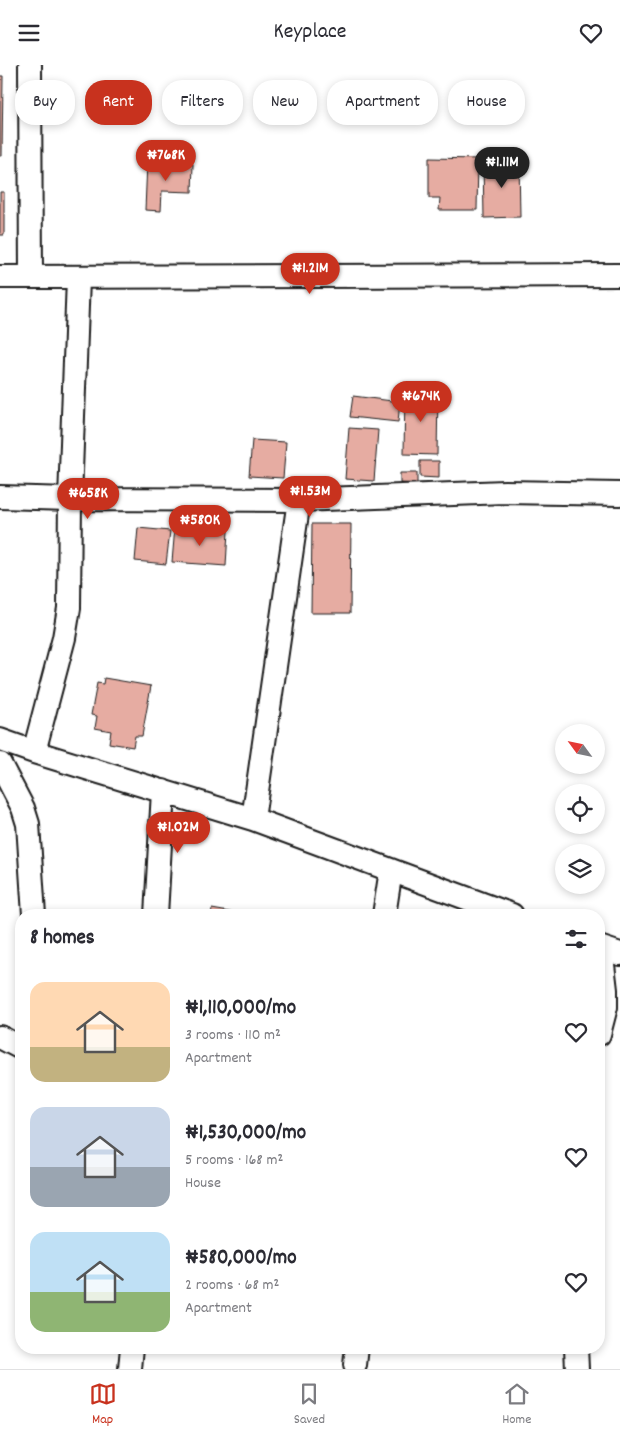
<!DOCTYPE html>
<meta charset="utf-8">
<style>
body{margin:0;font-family:Dekko,sans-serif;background:#f2f2f3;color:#2b2b33;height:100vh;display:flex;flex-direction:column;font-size:19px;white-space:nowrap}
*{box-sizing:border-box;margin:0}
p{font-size:16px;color:#7c7c81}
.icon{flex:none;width:28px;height:28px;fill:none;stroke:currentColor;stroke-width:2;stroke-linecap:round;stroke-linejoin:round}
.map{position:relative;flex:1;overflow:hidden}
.side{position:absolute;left:15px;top:844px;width:590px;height:445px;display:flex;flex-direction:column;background:#fff;border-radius:20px;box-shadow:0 2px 8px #0003}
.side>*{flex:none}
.guide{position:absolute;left:15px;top:15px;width:590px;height:45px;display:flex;gap:10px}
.needle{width:32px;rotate:303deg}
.fabs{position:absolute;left:555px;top:659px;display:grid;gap:10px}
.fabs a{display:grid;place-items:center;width:50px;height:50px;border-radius:50%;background:#fff;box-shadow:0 2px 8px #0003;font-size:25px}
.price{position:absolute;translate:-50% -42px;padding:0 11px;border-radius:18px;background:#c8321e;color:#fff;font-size:16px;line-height:32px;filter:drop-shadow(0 1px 2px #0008)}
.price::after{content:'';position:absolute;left:50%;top:30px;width:15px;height:11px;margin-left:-8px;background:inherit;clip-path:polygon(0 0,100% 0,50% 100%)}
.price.selected{background:#222;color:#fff}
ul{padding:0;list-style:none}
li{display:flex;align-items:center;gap:15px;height:125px;padding:0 15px}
li span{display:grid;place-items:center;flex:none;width:140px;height:100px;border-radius:15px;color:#555}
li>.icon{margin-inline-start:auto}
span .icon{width:60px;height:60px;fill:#fffc;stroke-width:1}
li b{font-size:21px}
h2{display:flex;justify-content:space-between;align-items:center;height:60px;padding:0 15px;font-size:21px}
.tag{padding:0 18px;border-radius:20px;background:#fff;box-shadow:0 2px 8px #0003;font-size:18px;line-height:45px}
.tag.selected{background:#c8321e;color:#fff}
header{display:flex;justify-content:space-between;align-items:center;height:65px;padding:0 15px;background:#fff;font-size:22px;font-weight:600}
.tab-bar{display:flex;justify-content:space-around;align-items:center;height:70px;border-top:1px solid #e1e1e2;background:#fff;font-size:14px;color:#7c7c81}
.tab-bar a{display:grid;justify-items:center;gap:2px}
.tab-bar .selected{color:#c8321e}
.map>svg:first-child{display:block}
.building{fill:#e6aca2;stroke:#1c1c1c}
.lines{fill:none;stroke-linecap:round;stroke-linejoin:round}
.minor-casing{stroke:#1c1c1c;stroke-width:26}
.minor{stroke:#fff;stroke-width:22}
</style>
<header><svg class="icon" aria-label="menu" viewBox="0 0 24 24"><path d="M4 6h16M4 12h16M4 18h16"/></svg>Keyplace<svg class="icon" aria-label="heart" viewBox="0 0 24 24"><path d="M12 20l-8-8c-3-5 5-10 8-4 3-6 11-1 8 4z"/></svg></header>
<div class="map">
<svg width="620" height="1304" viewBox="0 0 620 1304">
<rect width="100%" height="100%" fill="#fff"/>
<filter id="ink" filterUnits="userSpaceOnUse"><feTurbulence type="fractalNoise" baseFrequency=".02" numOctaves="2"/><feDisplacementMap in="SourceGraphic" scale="10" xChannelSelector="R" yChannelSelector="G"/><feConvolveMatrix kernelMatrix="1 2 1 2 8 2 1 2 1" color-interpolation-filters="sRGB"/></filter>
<g filter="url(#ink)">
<path class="building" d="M0 11H3L2 91H0Z
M429 93 478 94 477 145H439L440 133H429Z
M519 94 520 152 484 153 483 95Z
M147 97 193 99 192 127 162 126 161 146 145 145Z
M0 127H4V170H0Z
M405 326H438L437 390 404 389Z
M353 331 400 337 398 357 350 352Z
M349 363 378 365 374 416 345 414Z
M252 375 286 377 283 413 249 411Z
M420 396H439V413L420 412Z
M400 408H417V419L400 418Z
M312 459H351L350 548H311Z
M175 462 228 466 226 501 172 497Z
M138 463 170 466 166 499 135 496Z
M104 613 151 621 142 671H135L133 682 109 678 111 666 95 663 97 651 91 650 97 618 103 619Z
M212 844 246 850H211Z"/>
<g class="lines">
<g class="minor-casing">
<path id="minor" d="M30 0 31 212
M0 212 620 210
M0 432 70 434 299 435 505 427 620 429
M0 675 34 687 253 754 512 850
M34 687 64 573 69 543 70 434 78 213
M0 699 23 743 28 759 34 850
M253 754 299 435
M156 850 163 726
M384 850 391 805
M599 882 620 889
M599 969 606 942V925L601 883
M0 972 21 983
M576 1282 577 1304
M355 1300 357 1282
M130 1304 132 1282"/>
</g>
<use href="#minor" class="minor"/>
</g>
</g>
</svg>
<div class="fabs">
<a><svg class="needle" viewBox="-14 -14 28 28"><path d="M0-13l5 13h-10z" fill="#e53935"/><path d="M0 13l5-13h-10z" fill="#7c7c81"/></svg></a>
<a><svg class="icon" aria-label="locate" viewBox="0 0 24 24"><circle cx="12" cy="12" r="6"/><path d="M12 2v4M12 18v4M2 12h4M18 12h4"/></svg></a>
<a><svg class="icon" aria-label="layers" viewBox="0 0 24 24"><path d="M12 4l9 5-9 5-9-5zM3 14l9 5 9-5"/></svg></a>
</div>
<b class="price" style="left:166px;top:117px">₦768K</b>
<b class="price selected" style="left:502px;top:124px">₦1.11M</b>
<b class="price" style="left:310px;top:230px">₦1.21M</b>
<b class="price" style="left:421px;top:358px">₦674K</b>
<b class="price" style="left:310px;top:453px">₦1.53M</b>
<b class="price" style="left:88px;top:455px">₦658K</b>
<b class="price" style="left:200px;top:482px">₦580K</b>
<b class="price" style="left:178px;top:789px">₦1.02M</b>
<div class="guide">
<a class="tag">Buy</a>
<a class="tag selected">Rent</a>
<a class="tag">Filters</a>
<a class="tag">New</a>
<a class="tag">Apartment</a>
<a class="tag">House</a>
</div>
<section class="side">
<h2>8 homes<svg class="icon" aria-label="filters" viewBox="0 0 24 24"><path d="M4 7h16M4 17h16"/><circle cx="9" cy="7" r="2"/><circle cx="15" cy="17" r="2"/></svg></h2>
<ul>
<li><span style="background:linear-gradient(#ffd9b3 65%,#c2b280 0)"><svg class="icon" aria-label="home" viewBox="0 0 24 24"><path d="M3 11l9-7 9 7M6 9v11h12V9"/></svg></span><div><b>₦1,110,000/mo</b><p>3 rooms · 110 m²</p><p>Apartment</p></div><svg class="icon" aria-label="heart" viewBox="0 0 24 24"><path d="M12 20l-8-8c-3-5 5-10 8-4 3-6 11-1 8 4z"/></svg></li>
<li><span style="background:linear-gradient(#c9d6e8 60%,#9aa5b1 0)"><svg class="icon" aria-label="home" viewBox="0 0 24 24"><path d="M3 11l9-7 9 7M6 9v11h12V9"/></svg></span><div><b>₦1,530,000/mo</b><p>5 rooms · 168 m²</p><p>House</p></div><svg class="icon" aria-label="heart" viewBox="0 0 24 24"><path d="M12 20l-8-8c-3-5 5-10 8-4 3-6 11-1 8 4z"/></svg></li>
<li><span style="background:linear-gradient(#bfe0f5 60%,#8fb573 0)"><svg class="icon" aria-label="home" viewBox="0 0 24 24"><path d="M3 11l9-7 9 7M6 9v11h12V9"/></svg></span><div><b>₦580,000/mo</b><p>2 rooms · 68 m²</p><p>Apartment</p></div><svg class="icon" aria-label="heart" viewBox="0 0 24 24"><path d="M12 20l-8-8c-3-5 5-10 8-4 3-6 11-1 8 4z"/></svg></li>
</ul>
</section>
</div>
<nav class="tab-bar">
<a class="selected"><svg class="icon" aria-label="map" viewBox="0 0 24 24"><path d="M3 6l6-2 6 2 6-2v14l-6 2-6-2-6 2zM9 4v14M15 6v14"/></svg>Map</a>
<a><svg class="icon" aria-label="saved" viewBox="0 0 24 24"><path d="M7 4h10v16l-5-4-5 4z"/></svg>Saved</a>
<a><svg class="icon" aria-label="home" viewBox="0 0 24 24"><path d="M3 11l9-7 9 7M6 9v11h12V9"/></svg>Home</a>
</nav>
